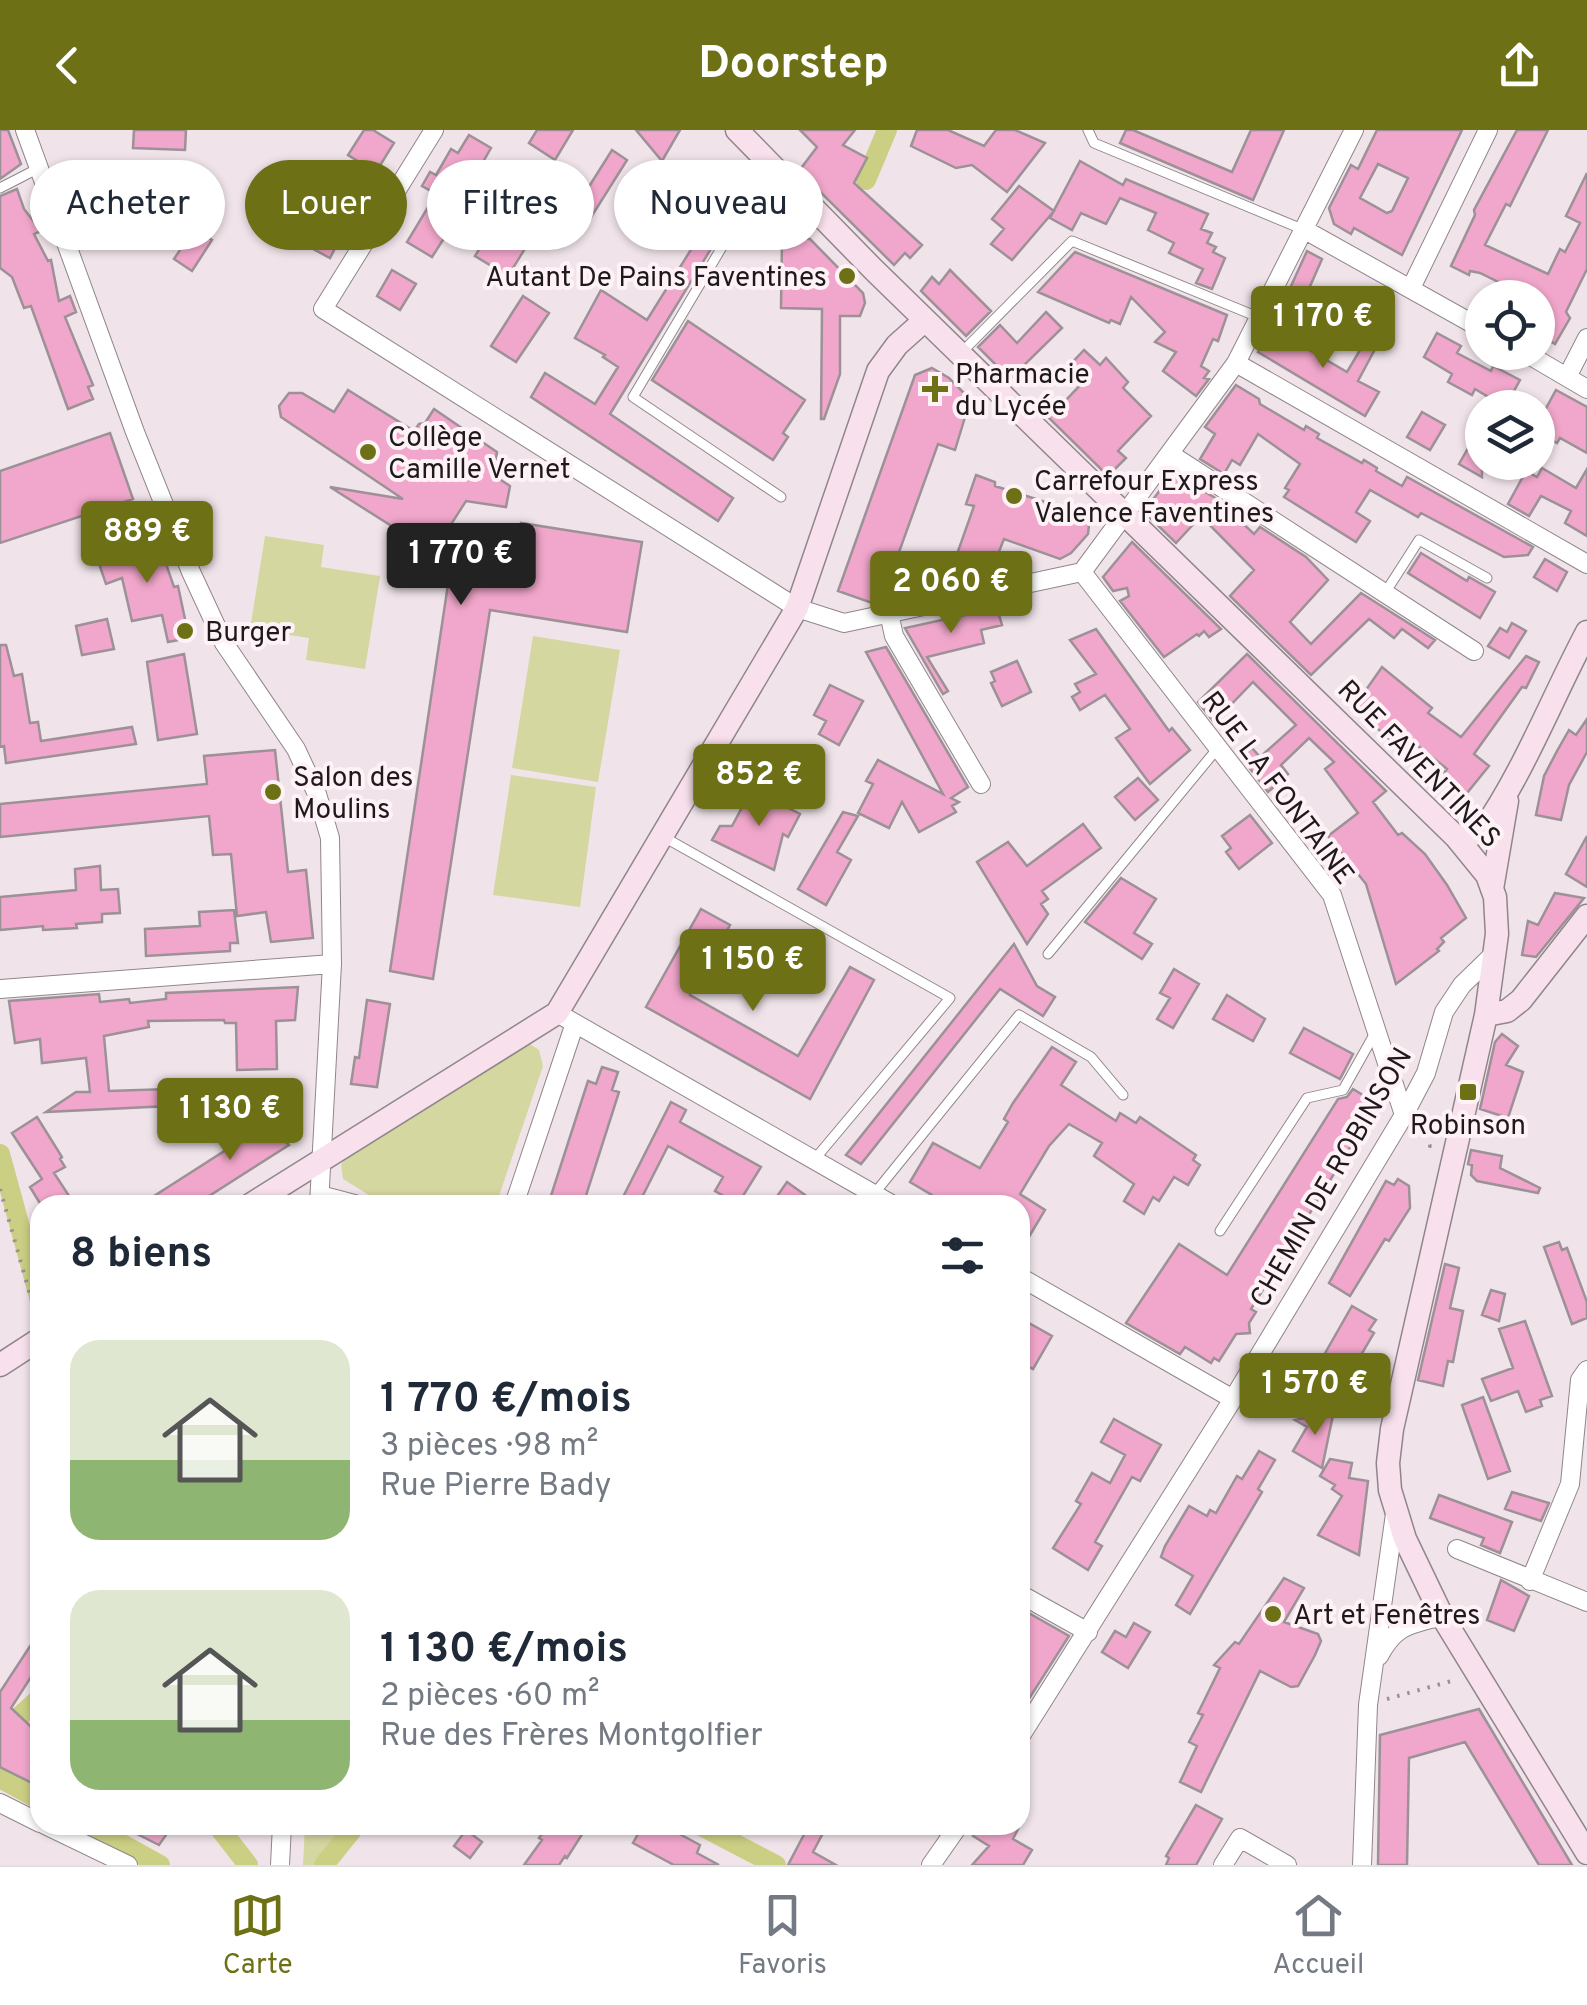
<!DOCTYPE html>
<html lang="fr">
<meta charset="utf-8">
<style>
body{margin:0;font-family:Overpass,sans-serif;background:#f6f6f7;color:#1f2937;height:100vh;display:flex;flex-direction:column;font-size:38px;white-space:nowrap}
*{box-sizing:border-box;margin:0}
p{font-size:32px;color:#747a83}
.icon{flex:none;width:55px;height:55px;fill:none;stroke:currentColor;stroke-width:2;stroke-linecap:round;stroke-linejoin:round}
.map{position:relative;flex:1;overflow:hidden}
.details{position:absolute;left:30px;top:1065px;width:1000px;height:640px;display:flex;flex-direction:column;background:#fff;border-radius:30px;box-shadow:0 2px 8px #0004}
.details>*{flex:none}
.banner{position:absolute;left:30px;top:30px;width:1000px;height:90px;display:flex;gap:20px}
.fabs{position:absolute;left:1465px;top:150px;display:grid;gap:20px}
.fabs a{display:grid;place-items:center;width:90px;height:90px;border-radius:50%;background:#fff;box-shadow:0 2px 8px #0004;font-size:50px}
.price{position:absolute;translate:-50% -85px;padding:0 22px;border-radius:10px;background:#6e7015;color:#fff;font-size:32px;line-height:65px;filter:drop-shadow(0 2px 5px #0008)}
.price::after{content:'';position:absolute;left:50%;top:60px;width:30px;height:22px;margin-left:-15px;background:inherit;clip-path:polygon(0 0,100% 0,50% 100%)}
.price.current{background:#222;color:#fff}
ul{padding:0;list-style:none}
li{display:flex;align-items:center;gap:30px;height:250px;padding:0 40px}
li span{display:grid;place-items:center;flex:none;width:280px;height:200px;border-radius:30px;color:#555}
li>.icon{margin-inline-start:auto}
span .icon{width:120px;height:120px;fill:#fffc;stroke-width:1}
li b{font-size:42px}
h2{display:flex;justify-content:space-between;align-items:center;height:120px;padding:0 40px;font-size:42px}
.chip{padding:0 35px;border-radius:45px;background:#fff;box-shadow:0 2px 8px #0004;font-size:35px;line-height:90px}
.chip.current{background:#6e7015;color:#fff}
header{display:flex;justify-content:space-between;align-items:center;height:130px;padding:0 40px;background:#6e7015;color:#fff;font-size:45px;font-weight:700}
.menu{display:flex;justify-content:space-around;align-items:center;height:140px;border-top:2px solid #e0e1e3;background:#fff;font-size:28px;color:#747a83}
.menu a{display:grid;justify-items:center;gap:5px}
.menu .current{color:#6e7015}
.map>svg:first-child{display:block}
.green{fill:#d4d7a0}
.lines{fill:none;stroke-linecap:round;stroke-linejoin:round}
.canal{stroke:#cbcf83;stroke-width:20}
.building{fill:#f1a7cb;stroke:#9c9196;stroke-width:2.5;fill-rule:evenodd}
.lane-casing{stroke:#90868a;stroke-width:11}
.street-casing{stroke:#90868a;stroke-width:20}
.secondary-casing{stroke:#90868a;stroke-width:25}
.path{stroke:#9a9195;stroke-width:4;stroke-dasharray:2.5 8;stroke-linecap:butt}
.lane{stroke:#fff;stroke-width:9}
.street{stroke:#fff;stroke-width:18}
.secondary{stroke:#f8e1ec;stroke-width:22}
.poi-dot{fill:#6e7015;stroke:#fef2f7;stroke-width:4}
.labels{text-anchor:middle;stroke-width:8;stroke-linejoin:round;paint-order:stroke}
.poi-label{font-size:28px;fill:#1e1a1c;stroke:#fef2f7;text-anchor:start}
.street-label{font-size:28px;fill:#1e1a1c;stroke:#fef2f7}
</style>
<header><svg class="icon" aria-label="back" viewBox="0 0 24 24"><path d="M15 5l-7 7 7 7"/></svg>Doorstep<svg class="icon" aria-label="share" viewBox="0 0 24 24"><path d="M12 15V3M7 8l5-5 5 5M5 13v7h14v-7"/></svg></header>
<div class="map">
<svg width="1587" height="1735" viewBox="0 0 1587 1735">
<rect width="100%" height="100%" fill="#f0e4ea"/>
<path class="green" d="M265 406 324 415 321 437 380 446 365 539 306 530 309 508 250 499Z
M533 506 620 520 598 652 512 638Z
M511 645 596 657 580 777 493 765Z
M530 914 539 920 543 936 496 1075H385L343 1049 341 1035 347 1026 522 915Z
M305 1695H351L319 1735H303Z"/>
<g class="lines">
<path class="canal" d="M866 50 887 0
M0 1024 40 1170
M0 1604 40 1568
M0 1648 40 1670
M88 1695 160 1735
M217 1695 248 1735
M699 1695 776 1735
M324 1735 356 1695"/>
</g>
<path class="building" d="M0 0H8L21 34 0 49Z
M134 0H186L185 20 133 18Z
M364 0H373L394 13 376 42 348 25Z
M537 0H573L555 30 529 13Z
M636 0H680L662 31Z
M800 0H855L843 15 867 28 854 53 922 115 910 128 905 123 894 135 799 41 817 17Z
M917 0H948L984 16 996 0H1015L1045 13 1007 62 972 35 956 38 911 16Z
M1126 0H1133L1232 42 1251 0H1284L1253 70 1120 13Z
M1377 0H1462L1402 125 1354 98 1351 104 1334 94 1329 78 1351 35 1358 39ZM1378 34 1408 48 1392 81 1387 83 1360 68Z
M1517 0H1548L1510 76 1506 74 1485 115 1548 144 1560 119 1565 122 1580 93 1566 86 1587 43V139L1566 182 1570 188 1555 214 1538 204 1549 176 1538 171V168H1531L1480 143 1470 141 1469 145 1451 136 1475 85 1474 80Z
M469 5 491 18 475 46 510 69 513 63 528 72 522 80 536 89 520 114 526 117 508 146 475 126 498 89 458 65 439 96 448 102 432 127 407 112 436 64 422 56 430 42 436 45 451 19 458 23Z
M612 20 627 30 588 92 573 82Z
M1080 31 1123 55 1126 49 1208 84 1201 99 1212 103 1207 113 1216 117 1213 122 1225 128 1212 159 1196 153 1203 139 1169 123 1174 113 1148 100 1156 83 1120 68 1106 94 1081 83 1072 100 1050 88Z
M328 51 360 70 330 128 285 104 302 74 311 79Z
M1019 56 1054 81 1012 130 991 114 1004 99 992 89Z
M17 59 24 79 41 101 34 104 48 131 51 130 59 171 70 166 76 182 65 187 93 255 88 257 93 269 68 279 31 176 24 178 12 147 0 138V66Z
M717 78 731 86 610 284 733 368 718 391 531 267 545 243 595 274 618 237 603 227 605 225 575 208 601 160 647 190Z
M187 94 212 110 192 141 174 129 184 114 178 110Z
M782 108 810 109 863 163 865 173 860 186H840V244L824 289H821L822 179 781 178Z
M1307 121 1322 129 1307 163 1291 156Z
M1075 122 1227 185 1218 211 1213 209 1201 236 1209 241 1204 248 1209 249 1196 266 1163 241 1176 222 1155 212 1165 202 1131 167 1120 194 1111 190 1109 193 1038 162Z
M392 140 416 154 400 180 377 166Z
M950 140 991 181 966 206 921 161 932 147 939 154Z
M523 166 549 183 516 232 491 216Z
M1046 182 1062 198 1010 249 978 217 1000 195 1017 213Z
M688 191 805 270 783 303 788 307 773 330 652 250Z
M1272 198 1347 242 1363 215 1374 221 1358 251 1379 262 1365 286 1258 222Z
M1437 203 1461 216 1457 223 1491 241 1493 236 1520 250 1505 277 1475 259 1472 265 1448 252 1452 244 1424 227Z
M1084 220 1100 235 1106 228 1128 252 1123 258 1151 286 1118 321 1126 328 1108 346 1049 288 1083 252 1067 238Z
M932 238 949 248 966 265 969 274 955 320 938 314 881 472 875 474 838 461 915 245Z
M1236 255 1259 269 1260 274 1304 300 1306 296 1319 304 1317 308 1362 333 1364 330 1377 338 1376 341 1402 356 1407 347 1533 417 1528 425 1504 427 1421 383 1418 387 1370 360 1356 382 1370 391 1356 412 1284 367 1289 360 1285 358 1300 334 1258 304 1240 335 1232 330 1224 344 1200 329 1215 304 1205 297Z
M348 260 414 301 419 294 425 293 434 279 497 322 493 345 510 356 506 377 466 371 448 399 518 410 521 393 642 412 627 502 490 480 433 849 390 841 450 441 401 402 330 357 403 369 281 287 279 276 289 263H302L334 282Z
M1556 260 1587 277V323L1560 308 1557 313 1544 306 1548 296 1539 291Z
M1422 282 1445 295 1430 320 1407 307Z
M1482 294V347L1459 334Z
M110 303 133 369 0 413V341Z
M1542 338 1576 358 1587 339V406L1565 393 1571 381 1541 366 1529 386 1508 374 1526 341 1537 347Z
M1173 343 1217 369 1254 404 1260 397 1306 427 1328 450 1290 492 1311 514 1361 463 1435 510 1428 518 1402 499 1394 508 1369 489 1311 545 1230 466 1254 440 1201 386 1176 413 1149 387 1148 376Z
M976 345 995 352V356L1083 384 1089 395 1088 404 1071 423 1060 429 1004 409 998 424 992 422 982 451 974 452 950 444 974 376 966 374Z
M157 408 174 457 178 456 189 508 168 512 162 485 132 491 122 448 106 454 97 428Z
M1132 412 1221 499 1209 507 1204 501 1199 506 1197 504 1164 527 1120 471 1129 466 1127 458 1113 461 1103 447Z
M1421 423 1467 451 1469 447 1495 462 1480 488 1408 443Z
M1545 429 1567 442 1557 461 1534 447Z
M997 478 1002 495 981 500 984 513 927 527 948 561 943 564 905 498Z
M107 489 114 519 82 525 76 496Z
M1512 493 1526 501 1509 528 1488 516 1500 498 1507 502Z
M1096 499 1169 601 1172 598 1190 620 1150 654 1116 608 1130 599 1105 565 1080 580 1072 567 1080 562 1075 554 1096 544 1070 510Z
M0 515H6L14 546 22 544 30 593 38 592 41 611 132 597 136 614 6 633 4 616 0 617Z
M886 517 968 657 951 668 959 672 952 676 956 682 919 702 902 672 889 698 858 683 873 654 866 651 878 630 943 664 866 522Z
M184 524 197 604 158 610 147 532Z
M1247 524 1386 661 1373 672 1398 705 1402 703 1425 724 1447 755 1466 788 1441 808 1444 812 1437 819 1439 821 1396 854 1366 754 1328 706 1358 683 1325 639 1334 632 1309 608 1281 635 1288 644 1268 662 1241 627 1252 618 1260 627 1296 595 1253 552 1214 592 1198 572Z
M1526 526 1539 532 1526 558 1522 557 1474 624 1489 636 1467 663 1443 644 1447 639 1399 601 1391 611 1354 577 1382 537 1432 578 1428 583 1461 607Z
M1017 531 1031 562 1002 576 991 553 995 551 991 542Z
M830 555 863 571 839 615 819 604 826 591 814 585Z
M1587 589V622L1569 655 1561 690 1536 685 1544 646 1557 621 1569 600 1576 605Z
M275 620 288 742 306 740 313 808 271 812 266 782 237 786 231 724 213 725 209 686 0 707V674L207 654 204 626Z
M1138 648 1158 670 1135 690 1115 667Z
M752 659 800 684 788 707 783 704 774 740 712 710 720 696H732Z
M843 682 858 686 837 722 851 730 826 775 798 759Z
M1250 685 1272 713 1239 739 1226 722 1231 718 1222 706Z
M1083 694 1101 718 1042 761 1048 769 1041 774 1048 784 1027 814 977 732 1008 712 1027 736Z
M1587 706V757L1566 744Z
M100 736 101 760 118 759 120 783 102 784V792L76 794 77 798 43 800V796L0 800V767L76 760 75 739Z
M1121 748 1156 769 1134 803 1152 814 1142 829 1085 792Z
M1555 763 1584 768 1536 827 1522 825 1528 791 1538 795Z
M701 779 730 795 690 865 798 926 850 837 874 850 810 969 646 877Z
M234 780 238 813H230V821L146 826 145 799 200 796 199 782Z
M1014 814 1037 856 1055 867 1043 886 1000 859 861 1034 846 1025Z
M1174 839 1199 854 1173 898 1157 889 1170 868 1160 863Z
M298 857 295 890 276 891 277 939 237 940 236 893H225L224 890 148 891 149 897 104 906 109 961 168 959 169 976 46 982 76 962H90L86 928 42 933 40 909 15 913 9 871 99 864 100 872 129 869 130 873 166 869V863Z
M1227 865 1265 889 1253 911 1213 889Z
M367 870 390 874 377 957 351 954 355 927 359 928Z
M1304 898 1353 924 1340 949 1290 923Z
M1502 904 1518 916 1506 935 1523 942 1508 988 1480 979 1495 912Z
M1052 917 1076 932 1061 955 1116 991 1120 983 1136 993 1140 987 1196 1025 1193 1030 1200 1035 1188 1055 1174 1047 1159 1071 1153 1067 1144 1084 1124 1071 1134 1054 1094 1026 1102 1013 1069 994 1049 1016 1020 1064 1045 1080 1020 1122V1075H949L910 1052 933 1013 980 1038 1008 992 1004 989 1013 973Z
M602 937 618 942 612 960 619 962 583 1075H548L588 951 596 954Z
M1353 959 1374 972 1364 988 1367 990 1251 1179 1256 1182 1249 1193 1250 1203 1236 1204 1219 1231 1214 1228 1211 1233 1185 1217 1180 1224 1126 1193 1179 1114 1227 1145 1338 969 1347 967Z
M671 972 686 980 680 992 761 1037 738 1074 715 1061 723 1047 668 1016 638 1075H619Z
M283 974 297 998 289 1003 292 1008 286 1012 289 1015 195 1075H140L268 993 264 986Z
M37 987 62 1027 60 1029 65 1037 54 1043 75 1075H41L30 1057 42 1049 12 1003Z
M1471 1020 1502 1026 1500 1038 1540 1058 1538 1063 1477 1051 1471 1045 1472 1035 1468 1034Z
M1398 1049 1409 1056 1410 1078 1389 1111 1385 1109 1350 1166 1329 1153 1386 1051 1394 1055Z
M787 1052 819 1075H771Z
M1559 1112 1562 1120 1567 1118 1587 1172V1188L1572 1194 1544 1117Z
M1445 1134 1459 1138 1450 1178 1463 1181 1453 1232 1448 1231 1443 1256 1418 1250Z
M1491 1160 1505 1164 1499 1191 1482 1185Z
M1352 1176 1376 1190 1369 1200 1374 1203 1351 1242 1324 1225Z
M1020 1188 1052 1206 1033 1239 1020 1232Z
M1525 1191 1552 1266 1540 1270 1542 1276 1526 1282 1518 1261 1491 1271 1482 1249 1513 1238 1499 1199Z
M1483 1267 1510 1341 1488 1349 1462 1275Z
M1318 1285H1333L1322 1338 1293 1321 1307 1297 1295 1290Z
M1114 1289 1161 1315 1140 1351 1132 1347 1095 1412 1102 1416 1088 1440 1053 1418 1081 1374 1076 1371 1092 1343 1110 1353 1125 1325 1101 1312Z
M1259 1321 1275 1330 1258 1359 1262 1362 1190 1484 1176 1475 1193 1446 1161 1427 1165 1416 1189 1376 1207 1386 1210 1380 1216 1383 1237 1346 1242 1349Z
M1330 1329 1352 1333 1349 1348 1368 1351 1359 1425 1318 1405 1342 1366 1332 1359 1335 1355 1320 1346Z
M1512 1362 1549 1373 1541 1391 1505 1379Z
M1439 1365 1512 1392 1500 1423 1481 1415 1484 1408 1430 1388Z
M1284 1448 1304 1458 1284 1492 1318 1504 1321 1511 1315 1525 1298 1556 1291 1557 1260 1541 1201 1662 1180 1652 1197 1616 1189 1612 1203 1585 1198 1583 1220 1538 1214 1535 1235 1512 1239 1514Z
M1501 1450 1529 1466 1514 1501 1487 1490Z
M1020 1478 1069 1506 1025 1575 1020 1572Z
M1134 1493 1150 1502 1128 1538 1102 1522 1115 1501 1126 1507Z
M40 1501V1533L11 1578 40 1605V1657L0 1637V1562Z
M1479 1579 1572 1735H1539L1465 1612 1409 1628 1407 1735H1378L1380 1605Z
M1196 1675 1222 1689 1196 1735H1166L1169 1728 1166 1726Z
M119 1695H173L159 1715Z
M549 1695H588L567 1728 565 1726 559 1735H524L542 1710 539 1708Z
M643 1695H677L674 1701 700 1715 697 1723 719 1735H674L633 1713Z
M981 1695H1020L1013 1709 1032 1720 1023 1735H972L989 1716 973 1706Z
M808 1697 822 1705 813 1722 836 1735H788Z
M466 1700 482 1712 470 1728 454 1716Z"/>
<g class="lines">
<g class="lane-casing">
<path id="lane" d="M1088 0 1094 13 1302 99
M770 36 633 267 781 367
M0 58 39 38
M960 224 1072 111 1258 187
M1385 463 1419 410 1487 448
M662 706 950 868 814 1030
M1048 824 1217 619
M874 1064 1019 885 1091 927 1123 965
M1220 1101 1307 968 1343 960 1375 903
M932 1695 951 1706"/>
</g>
<g class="street-casing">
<path id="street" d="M25 0 135 302 191 442 224 513 296 619 317 664 330 708 332 834 319 1075
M434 0 323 179 797 478 844 493 1082 442 1236 233 1354 0
M1305 100 1482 199
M1411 158 1488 0
M1524 222 1587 259
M1236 233 1587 434
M1567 247 1587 208
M1170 324 1474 521
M1082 442 1332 765 1404 985
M889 483 894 506 981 654
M0 859 332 834
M557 883 893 1075
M320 1065 358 1075
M514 1075 575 893
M1020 1147 1233 1269
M1457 1419 1587 1472
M1530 1451 1570 1354 1580 1250 1587 1240
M1020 1464 1088 1502
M1379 1526C1396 1494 1410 1495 1442 1486
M1020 1607 1233 1269 1404 985 1426 943 1444 882 1462 855 1495 823
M0 1673 40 1693
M45 1695 128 1735
M280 1735 282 1695
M931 1735 959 1695
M1223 1735 1240 1708 1287 1735
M1362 1735 1368 1575 1395 1384"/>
</g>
<g class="secondary-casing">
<path id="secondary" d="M737 0 874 140 1456 707 1487 745 1495 767 1497 804 1486 885 1392 1299 1388 1333 1390 1360 1405 1409 1442 1486 1587 1723
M1456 707 1481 703C1524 642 1552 568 1587 502
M1492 759 1507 671
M1486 885 1507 881 1521 870 1587 786
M250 1075 557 883 797 478 878 241 897 215 925 190
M0 1235 40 1209"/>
</g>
<path class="path" d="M1423 992 1435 997 1430 1016H1433
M0 1059 37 1189
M1387 1569 1455 1550"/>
<use href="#lane" class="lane"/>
<use href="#street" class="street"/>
<use href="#secondary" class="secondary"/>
</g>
<g class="poi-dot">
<circle cx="847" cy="146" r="10"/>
<path d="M930 244h10v10h10v10h-10v10h-10v-10h-10v-10h10z"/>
<circle cx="368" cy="322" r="10"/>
<circle cx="1014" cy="366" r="10"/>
<circle cx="185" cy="501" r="10"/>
<circle cx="273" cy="662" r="10"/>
<rect x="1458" y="952" width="20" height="20" rx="5"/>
<circle cx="1273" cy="1484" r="10"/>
</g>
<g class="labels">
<g class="poi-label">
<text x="827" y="156" text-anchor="end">Autant De Pains Faventines</text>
<text x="955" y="253">Pharmacie<tspan x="955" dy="32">du Lycée</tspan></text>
<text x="388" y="316">Collège<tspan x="388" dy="32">Camille Vernet</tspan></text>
<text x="1034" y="360">Carrefour Express<tspan x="1034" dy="32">Valence Faventines</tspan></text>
<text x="205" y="511">Burger</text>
<text x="293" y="656">Salon des<tspan x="293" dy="32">Moulins</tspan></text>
<text x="1468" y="1004" text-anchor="middle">Robinson</text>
<text x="1293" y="1494">Art et Fenêtres</text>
</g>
<g class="street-label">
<text transform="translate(1420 633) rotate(46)" y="10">RUE FAVENTINES</text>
<text transform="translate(1279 657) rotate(53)" y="10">RUE LA FONTAINE</text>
<text transform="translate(1330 1047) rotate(-60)" y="10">CHEMIN DE ROBINSON</text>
</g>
</g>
</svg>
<div class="fabs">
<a><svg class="icon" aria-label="locate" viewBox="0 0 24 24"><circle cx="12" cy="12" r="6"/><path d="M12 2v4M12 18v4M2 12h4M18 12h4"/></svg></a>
<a><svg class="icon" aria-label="layers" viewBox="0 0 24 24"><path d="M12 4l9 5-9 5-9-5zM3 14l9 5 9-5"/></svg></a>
</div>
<b class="price" style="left:1323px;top:241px">1 170 €</b>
<b class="price" style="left:147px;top:456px">889 €</b>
<b class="price current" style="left:461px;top:478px">1 770 €</b>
<b class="price" style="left:951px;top:506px">2 060 €</b>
<b class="price" style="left:759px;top:699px">852 €</b>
<b class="price" style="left:753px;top:884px">1 150 €</b>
<b class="price" style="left:230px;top:1033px">1 130 €</b>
<b class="price" style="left:1315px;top:1308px">1 570 €</b>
<div class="banner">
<a class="chip">Acheter</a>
<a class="chip current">Louer</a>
<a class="chip">Filtres</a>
<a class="chip">Nouveau</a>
</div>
<section class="details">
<h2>8 biens<svg class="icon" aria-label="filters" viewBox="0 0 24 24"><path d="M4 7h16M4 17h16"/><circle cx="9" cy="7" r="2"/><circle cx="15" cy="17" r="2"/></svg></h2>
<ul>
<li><span style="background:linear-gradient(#dfe7d0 60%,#8fb573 0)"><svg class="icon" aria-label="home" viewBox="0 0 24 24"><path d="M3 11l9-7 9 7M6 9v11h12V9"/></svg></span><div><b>1 770 €/mois</b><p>3 pièces · 98 m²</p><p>Rue Pierre Bady</p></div></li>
<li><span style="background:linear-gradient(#dfe7d0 65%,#8fb573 0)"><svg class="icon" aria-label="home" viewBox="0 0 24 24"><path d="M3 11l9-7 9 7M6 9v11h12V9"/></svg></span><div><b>1 130 €/mois</b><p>2 pièces · 60 m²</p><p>Rue des Frères Montgolfier</p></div></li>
</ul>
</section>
</div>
<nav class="menu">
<a class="current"><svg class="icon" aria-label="map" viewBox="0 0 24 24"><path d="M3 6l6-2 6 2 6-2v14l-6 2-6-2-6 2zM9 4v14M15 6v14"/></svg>Carte</a>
<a><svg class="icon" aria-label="saved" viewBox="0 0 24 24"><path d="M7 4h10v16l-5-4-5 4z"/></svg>Favoris</a>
<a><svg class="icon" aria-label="home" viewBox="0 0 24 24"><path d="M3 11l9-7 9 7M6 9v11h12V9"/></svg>Accueil</a>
</nav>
